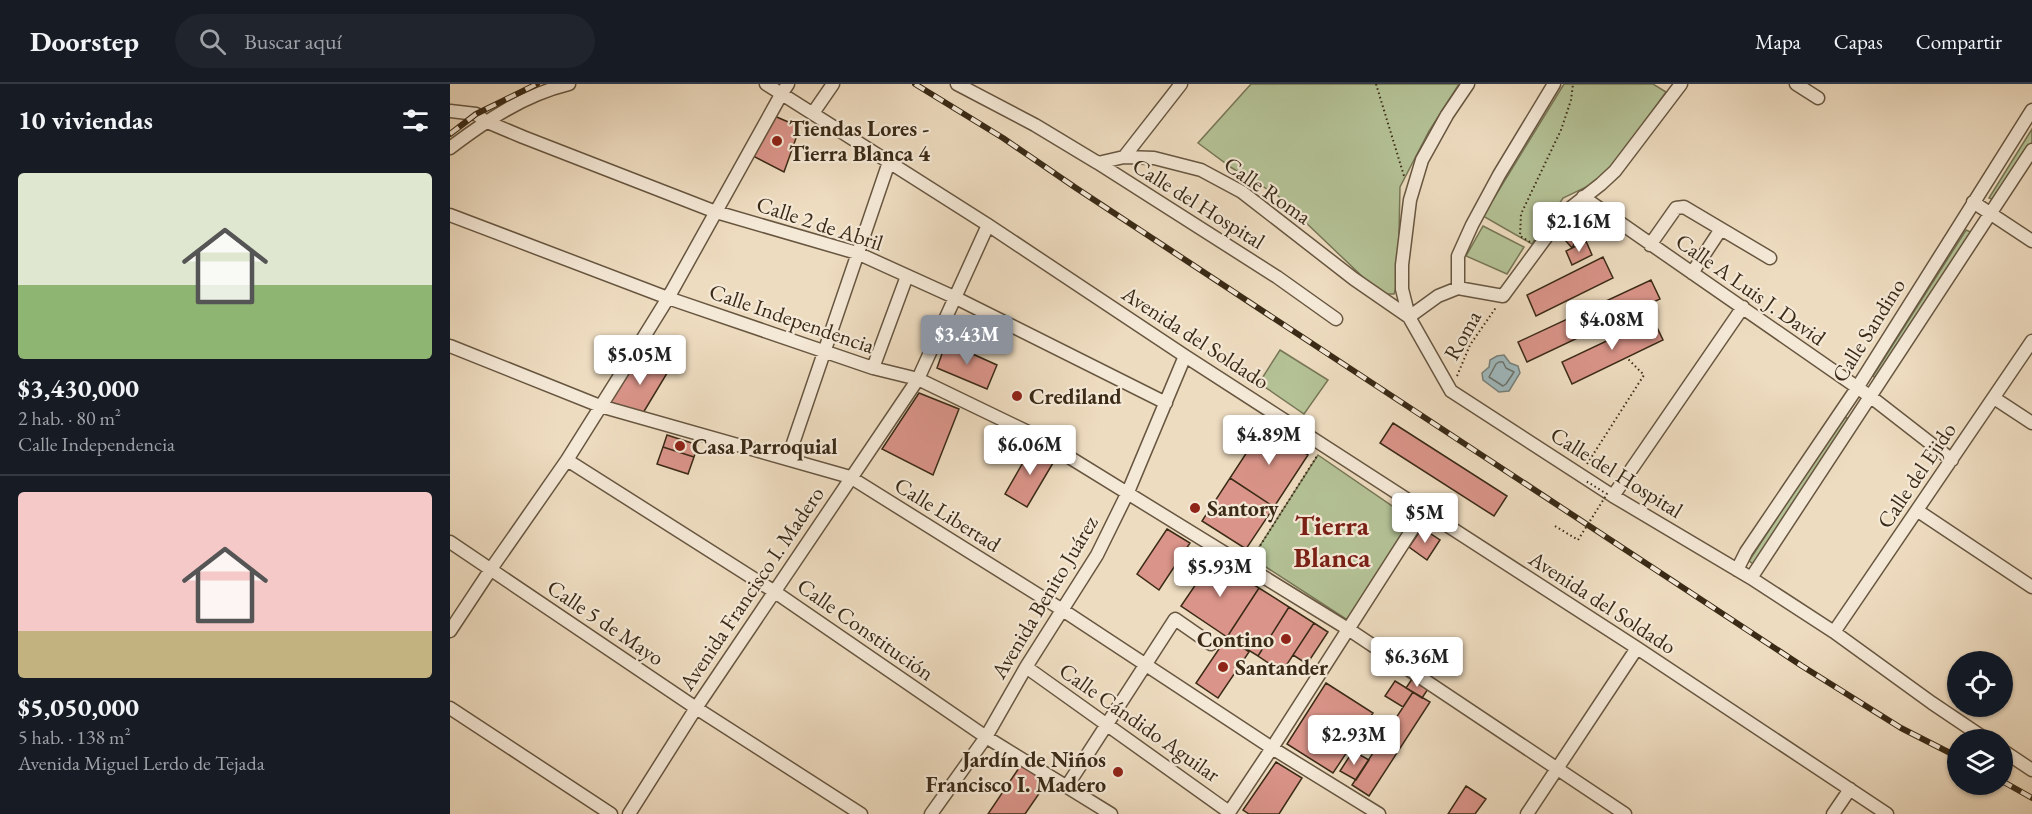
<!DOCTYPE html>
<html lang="es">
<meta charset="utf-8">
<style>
body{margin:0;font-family:"EB Garamond",serif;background:#20242c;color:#f1f3f6;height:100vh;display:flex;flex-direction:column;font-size:22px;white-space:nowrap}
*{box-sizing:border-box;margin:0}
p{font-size:20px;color:#9ea1a6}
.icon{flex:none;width:33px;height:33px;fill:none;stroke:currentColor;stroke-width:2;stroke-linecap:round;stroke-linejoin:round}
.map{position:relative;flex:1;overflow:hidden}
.sheet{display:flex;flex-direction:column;background:#171b24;width:450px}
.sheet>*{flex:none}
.controls{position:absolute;left:1497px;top:567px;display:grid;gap:12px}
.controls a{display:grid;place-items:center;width:66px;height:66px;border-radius:50%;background:#171b24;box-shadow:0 2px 4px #0004;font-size:30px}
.price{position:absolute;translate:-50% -51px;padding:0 14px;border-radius:6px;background:#fff;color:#222;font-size:20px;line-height:39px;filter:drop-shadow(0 2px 3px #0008)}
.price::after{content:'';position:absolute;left:50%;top:36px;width:18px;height:14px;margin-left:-9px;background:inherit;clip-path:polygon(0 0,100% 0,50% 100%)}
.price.selected{background:#8c9099;color:#fff}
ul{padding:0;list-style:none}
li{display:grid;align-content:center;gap:12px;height:318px;padding:0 18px}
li+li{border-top:2px solid #363941}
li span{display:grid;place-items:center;height:186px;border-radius:6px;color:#555}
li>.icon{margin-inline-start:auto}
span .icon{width:108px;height:108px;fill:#fffc;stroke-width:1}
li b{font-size:26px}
h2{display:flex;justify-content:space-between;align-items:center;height:72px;padding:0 18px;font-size:26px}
header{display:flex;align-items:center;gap:36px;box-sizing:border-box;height:84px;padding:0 30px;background:#171b24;border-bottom:2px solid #363941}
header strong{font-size:28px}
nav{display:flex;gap:33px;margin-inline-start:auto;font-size:21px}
.search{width:420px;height:54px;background:#20242c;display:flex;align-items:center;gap:15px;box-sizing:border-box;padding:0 21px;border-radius:33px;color:#9ea1a6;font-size:22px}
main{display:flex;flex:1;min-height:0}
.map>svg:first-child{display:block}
.green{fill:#b4c296;stroke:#777656;stroke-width:1.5}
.water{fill:#9fb9be;stroke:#77807b;stroke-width:1.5}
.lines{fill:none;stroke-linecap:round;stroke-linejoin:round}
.shore{stroke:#6c726a;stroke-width:1.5}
.building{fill:#da9489;stroke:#3a2a16;stroke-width:1.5}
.minor-casing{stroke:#675640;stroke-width:15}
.path{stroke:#3a2a16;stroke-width:2;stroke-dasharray:1.5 3;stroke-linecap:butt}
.minor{stroke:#f4e8d6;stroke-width:12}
.rail-casing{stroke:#3a2a16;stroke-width:6}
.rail{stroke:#f4e8d6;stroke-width:4;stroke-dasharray:11;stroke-linecap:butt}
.path-bridge{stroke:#3a2a16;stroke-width:2;stroke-dasharray:1.5 3;stroke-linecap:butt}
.poi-dot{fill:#8f2418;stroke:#f4e8d6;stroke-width:2}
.labels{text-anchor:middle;stroke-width:4.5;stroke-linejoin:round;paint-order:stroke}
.poi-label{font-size:22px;font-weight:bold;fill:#3a2a16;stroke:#f4e8d6;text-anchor:start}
.street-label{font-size:22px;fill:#3a2a16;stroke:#f4e8d6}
.district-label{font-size:28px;font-weight:bold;fill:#7a1f14;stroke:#f4e8d6}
</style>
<header>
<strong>Doorstep</strong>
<div class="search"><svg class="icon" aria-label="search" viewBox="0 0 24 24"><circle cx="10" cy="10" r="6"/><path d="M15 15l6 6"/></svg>Buscar aquí</div>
<nav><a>Mapa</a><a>Capas</a><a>Compartir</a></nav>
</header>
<main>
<section class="sheet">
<h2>10 viviendas<svg class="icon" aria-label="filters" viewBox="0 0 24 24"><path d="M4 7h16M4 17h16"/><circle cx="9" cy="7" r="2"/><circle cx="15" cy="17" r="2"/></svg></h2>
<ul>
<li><span style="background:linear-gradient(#dfe7d0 60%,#8fb573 0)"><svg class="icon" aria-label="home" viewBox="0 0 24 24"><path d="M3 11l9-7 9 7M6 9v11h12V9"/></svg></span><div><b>$3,430,000</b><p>2 hab. · 80 m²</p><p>Calle Independencia</p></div></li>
<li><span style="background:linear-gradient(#f6c9c9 75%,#c2b280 0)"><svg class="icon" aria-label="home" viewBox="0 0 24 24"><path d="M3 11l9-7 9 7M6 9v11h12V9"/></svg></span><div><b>$5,050,000</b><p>5 hab. · 138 m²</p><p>Avenida Miguel Lerdo de Tejada</p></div></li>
</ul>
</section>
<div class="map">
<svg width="1582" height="730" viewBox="0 0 1582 730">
<rect width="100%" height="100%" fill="#eedcc0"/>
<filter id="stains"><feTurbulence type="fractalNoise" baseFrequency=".00333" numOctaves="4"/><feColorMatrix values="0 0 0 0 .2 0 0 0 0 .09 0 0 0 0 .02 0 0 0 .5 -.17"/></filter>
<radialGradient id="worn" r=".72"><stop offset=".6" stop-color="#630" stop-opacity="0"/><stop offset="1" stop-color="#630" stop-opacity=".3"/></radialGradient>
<path class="green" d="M801 0H1009L979 47 950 103 948 197 944 210H934L917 197 827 111 782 84 748 59Z
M1114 0H1203L1216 8 1155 94 1113 114 1082 160 1033 132Z
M1582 45V61L1546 117 1539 114Z
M1033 142 1074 163 1057 190 1016 172Z
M1516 146 1525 150 1429 296 1423 292Z
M830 266 878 296 854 330 809 299Z
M1393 332 1404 338 1305 481 1299 477Z
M868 371 964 437 899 537 802 474Z"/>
<path class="water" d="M1054 271 1060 279 1068 282 1070 289 1059 307 1049 308 1033 296 1032 289 1039 283 1040 276 1047 272Z"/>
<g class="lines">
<path class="shore" d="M1049 278H1053L1056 284 1064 288 1056 300 1053 302 1039 293 1046 280Z"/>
</g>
<path class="building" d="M322 31 350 43 334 88 301 71Z
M1121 131 1134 140 1122 164 1108 148Z
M1136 157 1142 171 1122 181 1116 167Z
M1153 173 1163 194 1086 232 1077 211Z
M1201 196 1210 215 1077 278 1068 258Z
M1203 235 1213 256 1122 300 1112 278Z
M496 258 547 281 537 305 487 284Z
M188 275 219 286 193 329 160 318Z
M469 309 509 325 483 391 432 365Z
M943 339 1057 412 1044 432 930 359Z
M814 342 858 371 824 423 780 394Z
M217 351 248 361 244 373 213 363Z
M583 361 606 374 577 423 555 410Z
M213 363 244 373 238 390 207 380Z
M780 394 824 423 796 465 752 437Z
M972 444 990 456 977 476 959 463Z
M717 445 740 459 709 506 687 490Z
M763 475 809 504 777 553 731 522Z
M809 504 839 523 808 572 777 553Z
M839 523 864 539 832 588 808 572Z
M864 539 878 548 857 580 843 571Z
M777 553 799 568 768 614 746 599Z
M962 595 978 605 972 614 956 604Z
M945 597 963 608 953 623 935 612Z
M876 599 923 629 883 689 837 660Z
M963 608 980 618 919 712 902 701Z
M903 667 919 676 906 696 890 687Z
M826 678 852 694 829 730H799L793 726Z
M571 681 597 698 575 730H538Z
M1016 702 1036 715 1025 730H998Z"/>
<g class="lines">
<g class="minor-casing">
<path id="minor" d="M316 0 538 141 735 272 1187 564 1437 730
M507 0 585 41 648 79 827 193 886 235
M1018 0 997 31 972 76 960 116 952 181V205L959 233 1001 307 1163 412 1301 494 1384 548 1482 619 1537 656
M1346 0 1368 14
M0 27 26 30 35 37 73 53 266 128 407 169 504 213 716 319
M363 29 383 0
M0 64C37 36 74 11 119 0
M674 73 731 0
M648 79 674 73 704 74 751 86 792 108 904 195 959 233
M1133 113 1421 313 1502 376
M1523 118 1582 157
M0 131 218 214 423 284 468 295 580 349 898 545 1175 730
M1200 161 1226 124 1234 123 1320 174
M1242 189 1271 145
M1008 204V172L1022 141 1049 91 1104 0
M959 233 988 212 1008 204 1053 212 1114 129 1151 100 1165 87 1231 0
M0 262 150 322 400 393 611 525 822 664 929 730
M423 284 457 192
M1544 314 1582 339
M338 374 439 78
M117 376 325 508 536 653 661 730
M1163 412 1293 223
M1468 427 1582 503
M0 458 246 624 411 730
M1287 486 1296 468 1407 304 1582 26
M1301 494 1582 66
M0 547 41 485 117 376 166 298 218 214 332 9 338 0
M1384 548 1582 257
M576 583 779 728
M0 624 161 730
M1552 666 1582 686
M617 702 725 535 761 560
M179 730 246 624 468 295 538 141
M481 730 536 653 576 583 647 471 678 408 735 272
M778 730 822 664 974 427
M1077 730 1187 564
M1383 730 1400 705"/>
</g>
<path class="path" d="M926 0 954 92
M1080 158 1070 152 1071 130 1111 46 1121 16 1123 0
M1007 292 1020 261 1047 222
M1137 380 1194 291 1177 274
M803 473 867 372"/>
<use href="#minor" class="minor"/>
<g class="rail-casing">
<path id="rail" d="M465 0 553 54 626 104 1352 582 1451 644 1508 673
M0 50 26 30 87 0
M1552 697 1582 714"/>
</g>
<use href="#rail" class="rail"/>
<path class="path-bridge" d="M1105 442 1128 456 1157 410 1136 397"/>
</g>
<g class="poi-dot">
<circle cx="327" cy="57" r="6"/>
<circle cx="567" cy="312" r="6"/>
<circle cx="230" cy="362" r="6"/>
<circle cx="745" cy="424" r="6"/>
<circle cx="836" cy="555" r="6"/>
<circle cx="773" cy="583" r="6"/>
<circle cx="668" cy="688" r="6"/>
</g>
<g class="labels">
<g class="poi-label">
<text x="339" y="52">Tiendas Lores -<tspan x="339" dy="25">Tierra Blanca 4</tspan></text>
<text x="579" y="320">Crediland</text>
<text x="242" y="370">Casa Parroquial</text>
<text x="757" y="432">Santory</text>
<text x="824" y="563" text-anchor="end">Contino</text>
<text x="785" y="591">Santander</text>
<text x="656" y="683" text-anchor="end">Jardín de Niños<tspan x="656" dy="25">Francisco I. Madero</tspan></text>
</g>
<g class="street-label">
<text transform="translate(818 106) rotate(35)" y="8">Calle Roma</text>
<text transform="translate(749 119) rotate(32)" y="8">Calle del Hospital</text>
<text transform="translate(370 139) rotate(18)" y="8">Calle 2 de Abril</text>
<text transform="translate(1301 205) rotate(35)" y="8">Calle A Luis J. David</text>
<text transform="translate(342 234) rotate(19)" y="8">Calle Independencia</text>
<text transform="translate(1418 246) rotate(-58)" y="8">Calle Sandino</text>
<text transform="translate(1012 251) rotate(-61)" y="8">Roma</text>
<text transform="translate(746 253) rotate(33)" y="8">Avenida del Soldado</text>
<text transform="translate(1167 388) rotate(32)" y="8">Calle del Hospital</text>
<text transform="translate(1466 391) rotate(-56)" y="8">Calle del Ejido</text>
<text transform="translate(498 430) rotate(32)" y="8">Calle Libertad</text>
<text transform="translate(301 504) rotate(-56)" y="8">Avenida Francisco I. Madero</text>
<text transform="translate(594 513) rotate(-59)" y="8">Avenida Benito Juárez</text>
<text transform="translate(1153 518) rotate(33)" y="8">Avenida del Soldado</text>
<text transform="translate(156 538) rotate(34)" y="8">Calle 5 de Mayo</text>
<text transform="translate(416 545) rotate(35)" y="8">Calle Constitución</text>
<text transform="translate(690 638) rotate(35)" y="8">Calle Cándido Aguilar</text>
</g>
<g class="district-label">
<text x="882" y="451">Tierra<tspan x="882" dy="32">Blanca</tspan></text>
</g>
</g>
<rect width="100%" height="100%" filter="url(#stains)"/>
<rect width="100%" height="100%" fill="url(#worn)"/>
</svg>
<div class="controls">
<a><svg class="icon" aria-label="locate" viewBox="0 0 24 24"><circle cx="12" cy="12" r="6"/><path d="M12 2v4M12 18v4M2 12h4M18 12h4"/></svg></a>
<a><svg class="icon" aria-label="layers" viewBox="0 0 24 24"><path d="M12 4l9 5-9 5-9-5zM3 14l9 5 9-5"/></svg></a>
</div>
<b class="price" style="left:1129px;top:169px">$2.16M</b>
<b class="price" style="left:1162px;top:267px">$4.08M</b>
<b class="price selected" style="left:517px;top:282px">$3.43M</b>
<b class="price" style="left:190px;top:302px">$5.05M</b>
<b class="price" style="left:819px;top:382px">$4.89M</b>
<b class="price" style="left:580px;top:392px">$6.06M</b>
<b class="price" style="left:975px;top:460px">$5M</b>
<b class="price" style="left:770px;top:514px">$5.93M</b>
<b class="price" style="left:967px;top:604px">$6.36M</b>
<b class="price" style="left:904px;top:682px">$2.93M</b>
</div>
</main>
